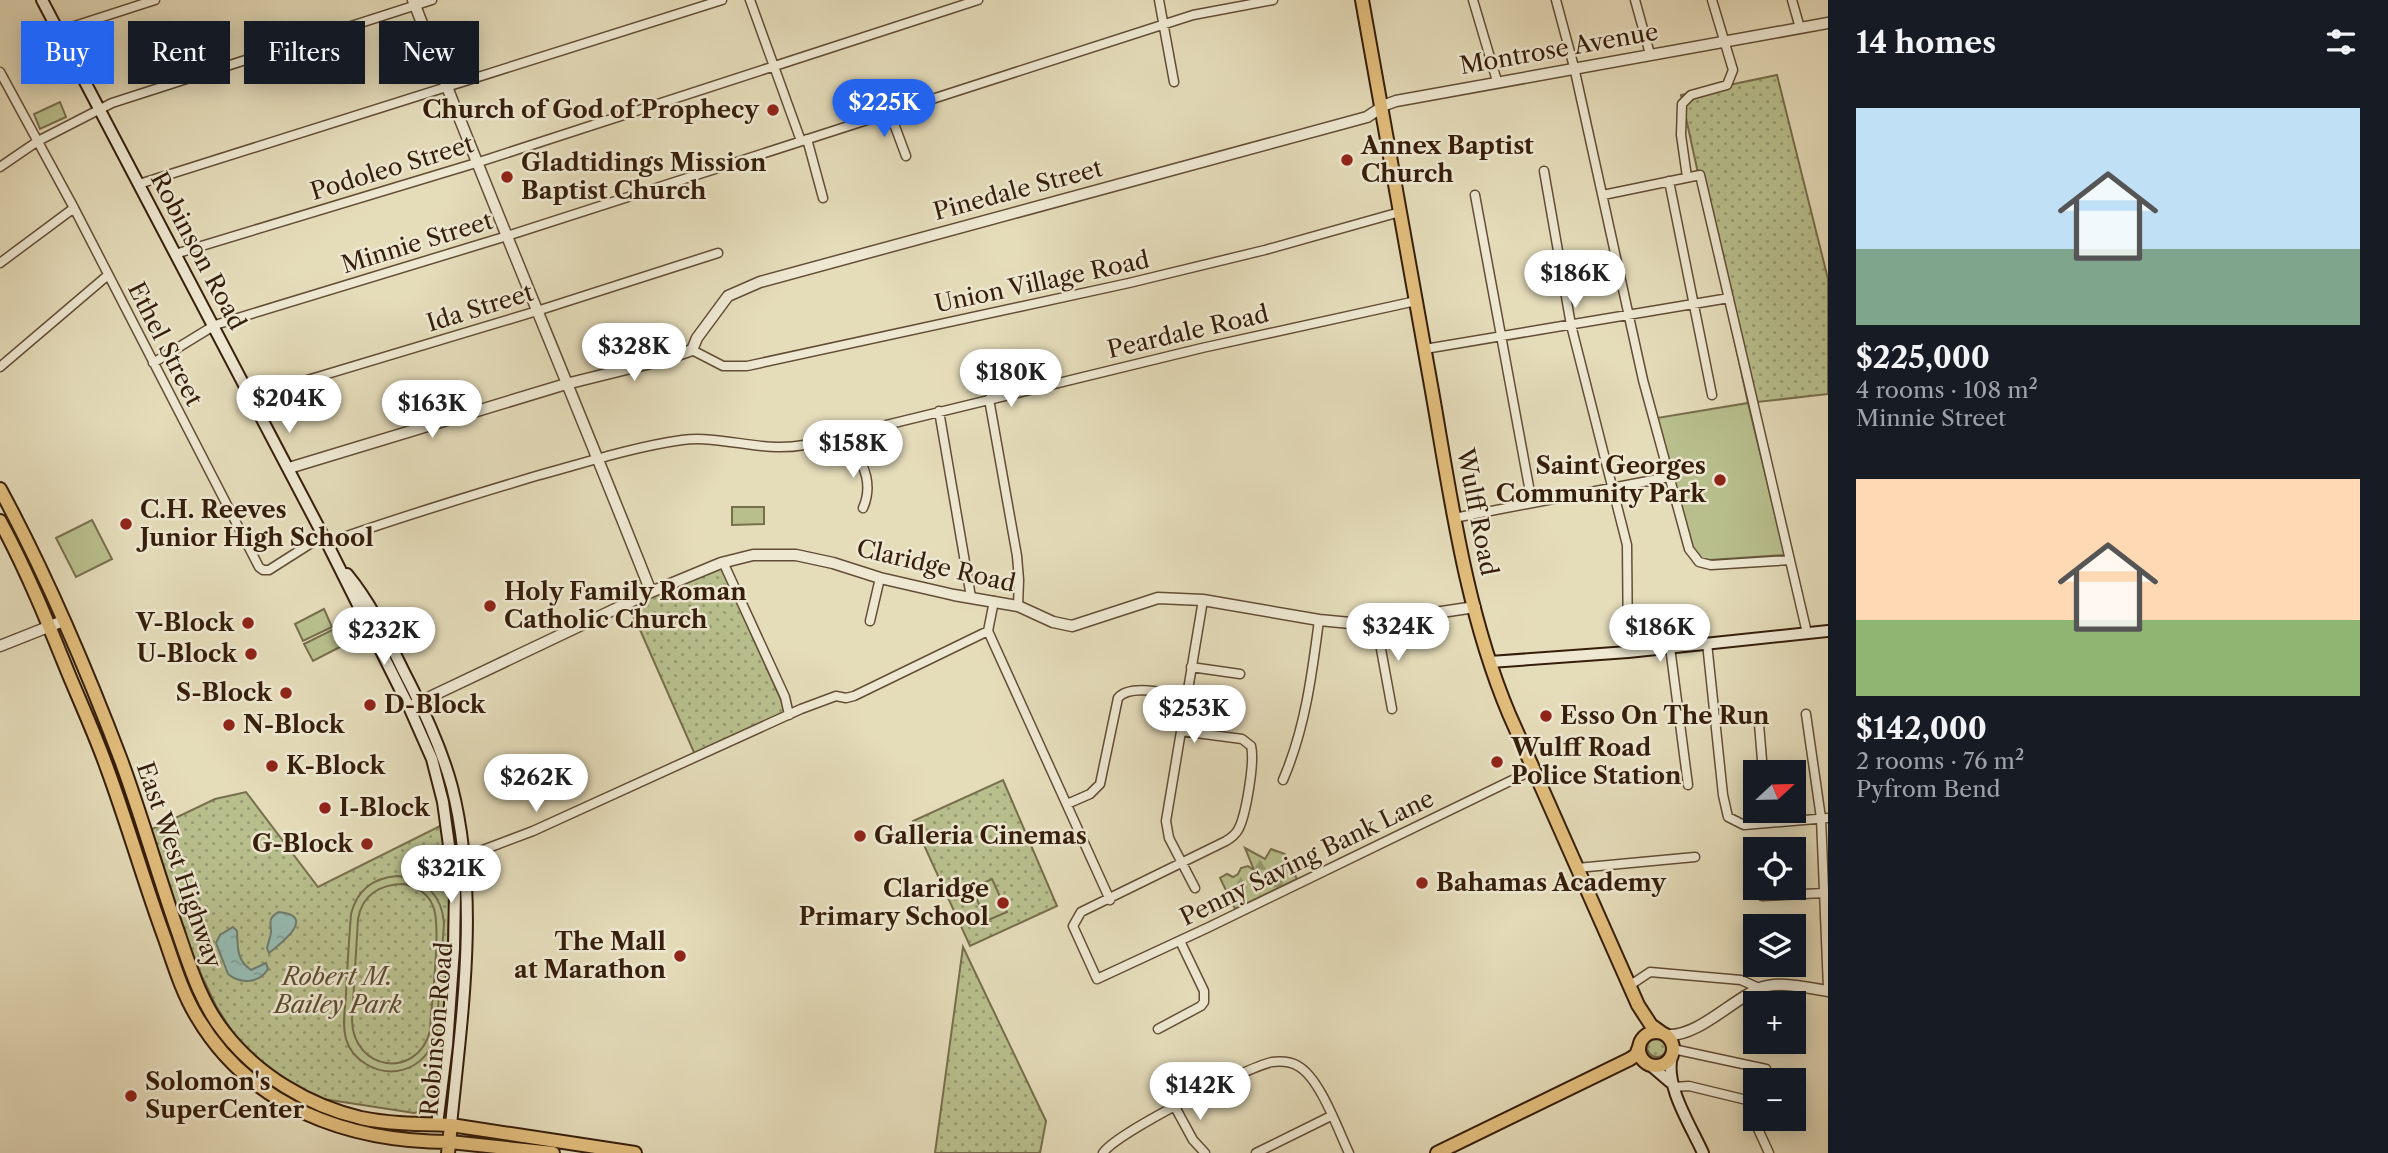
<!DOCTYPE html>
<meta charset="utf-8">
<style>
body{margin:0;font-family:"Libre Caslon Text",serif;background:#20242c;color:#f1f3f6;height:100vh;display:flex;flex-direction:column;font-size:26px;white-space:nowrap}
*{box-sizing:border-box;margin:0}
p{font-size:23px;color:#9ea1a6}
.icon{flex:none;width:38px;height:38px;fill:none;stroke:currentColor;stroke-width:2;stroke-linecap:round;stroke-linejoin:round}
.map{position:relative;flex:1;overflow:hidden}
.side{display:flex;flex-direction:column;background:#171b24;width:560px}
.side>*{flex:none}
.top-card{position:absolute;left:21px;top:21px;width:665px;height:63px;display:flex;gap:14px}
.needle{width:46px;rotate:68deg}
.fabs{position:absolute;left:1743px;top:760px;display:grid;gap:14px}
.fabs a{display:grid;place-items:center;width:63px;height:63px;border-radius:0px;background:#171b24;box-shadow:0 4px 18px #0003;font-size:35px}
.price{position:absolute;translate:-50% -60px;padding:0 16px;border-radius:24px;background:#fff;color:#222;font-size:23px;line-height:46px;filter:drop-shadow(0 2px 4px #0008)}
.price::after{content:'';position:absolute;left:50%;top:42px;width:21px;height:16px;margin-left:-10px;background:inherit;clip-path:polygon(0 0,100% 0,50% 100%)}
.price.on{background:#2563eb;color:#fff}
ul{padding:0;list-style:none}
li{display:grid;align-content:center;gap:14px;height:371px;padding:0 28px}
li span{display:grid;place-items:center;height:217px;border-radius:0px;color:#555}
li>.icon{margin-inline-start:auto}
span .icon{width:126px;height:126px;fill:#fffc;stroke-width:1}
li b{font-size:30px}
h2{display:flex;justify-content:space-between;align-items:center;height:84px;padding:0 28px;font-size:30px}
.tag{padding:0 24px;border-radius:0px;background:#171b24;box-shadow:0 4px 18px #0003;font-size:24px;line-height:63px}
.tag.on{background:#2563eb;color:#fff}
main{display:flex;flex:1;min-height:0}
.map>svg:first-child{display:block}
.green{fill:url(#green-dots);stroke:#776e4c;stroke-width:2}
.forest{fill:url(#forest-firs);stroke:#776e4c;stroke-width:2}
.pitch{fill:#b8bf8d;stroke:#776e4c;stroke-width:2;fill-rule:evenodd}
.water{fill:url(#water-ripples);stroke:#707c6f;stroke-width:2}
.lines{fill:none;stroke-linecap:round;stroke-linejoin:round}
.minor-casing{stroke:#624e36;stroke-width:11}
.tertiary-casing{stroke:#624e36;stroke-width:13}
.secondary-casing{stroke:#361e0a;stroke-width:14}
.primary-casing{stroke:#361e0a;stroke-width:16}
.trunk-casing{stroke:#361e0a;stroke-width:16}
.minor{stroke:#eee8d2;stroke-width:8}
.tertiary{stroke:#eee8d2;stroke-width:10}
.secondary{stroke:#eee8d2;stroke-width:10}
.primary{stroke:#e2be7d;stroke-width:12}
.trunk{stroke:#e2be7d;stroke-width:12}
.poi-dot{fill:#8f2418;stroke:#eee8d2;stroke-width:2.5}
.labels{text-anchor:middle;stroke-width:5;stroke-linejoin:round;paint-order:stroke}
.street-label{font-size:24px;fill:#361e0a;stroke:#eee8d2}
.poi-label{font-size:24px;font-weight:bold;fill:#361e0a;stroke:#eee8d2;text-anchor:start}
.park-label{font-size:24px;font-style:italic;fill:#5d4e31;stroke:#eee8d2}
</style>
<main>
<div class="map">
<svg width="1828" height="1153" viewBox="0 0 1828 1153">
<defs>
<pattern id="green-dots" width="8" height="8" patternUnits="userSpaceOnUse" patternTransform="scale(1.75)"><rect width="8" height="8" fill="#b8bf8d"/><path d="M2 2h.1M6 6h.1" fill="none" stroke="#969b71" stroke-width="1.8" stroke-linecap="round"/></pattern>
<pattern id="forest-firs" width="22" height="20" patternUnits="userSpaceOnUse" patternTransform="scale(1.75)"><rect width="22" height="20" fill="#b8bf8d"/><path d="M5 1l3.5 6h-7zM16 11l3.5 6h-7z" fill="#969b71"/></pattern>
<pattern id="water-ripples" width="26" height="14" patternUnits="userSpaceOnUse" patternTransform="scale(1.75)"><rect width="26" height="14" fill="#96bbb2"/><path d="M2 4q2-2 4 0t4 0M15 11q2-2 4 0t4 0" fill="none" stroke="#82a098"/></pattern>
</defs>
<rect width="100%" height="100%" fill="#e5dcba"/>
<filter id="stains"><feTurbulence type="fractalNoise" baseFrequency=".00286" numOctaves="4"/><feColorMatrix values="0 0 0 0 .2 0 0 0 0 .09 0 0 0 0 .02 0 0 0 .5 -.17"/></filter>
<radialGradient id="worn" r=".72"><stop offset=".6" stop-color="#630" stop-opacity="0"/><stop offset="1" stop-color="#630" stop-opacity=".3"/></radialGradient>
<path class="green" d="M1777 75 1828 279V394L1748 403 1681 95Z
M721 566 786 711 696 757 641 632 626 603Z
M1003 780 1057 906 970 946 913 821Z
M246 792 318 887 442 825 450 879 448 947 441 1047 433 1101 427 1110 414 1113 317 1098 274 1075 242 1047 216 1006 199 970 177 916 150 830 215 799Z
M963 947 1046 1121 1040 1153H935Z
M1647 1047a10 10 0 1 1 20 0a10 10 0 1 1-20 0Z"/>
<path class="forest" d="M1245 848 1265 859 1271 849 1285 854 1297 879 1235 909 1220 878 1227 874 1233 877 1238 874 1241 868 1248 866 1254 870Z"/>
<path class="pitch" d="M60 102 66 117 40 129 34 114Z
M1748 403 1785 555 1709 560 1702 559 1693 551 1657 418Z
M732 507H764V524L732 525Z
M92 520 112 559 76 577 56 538Z
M324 609 332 627 303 641 295 624Z
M334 629 342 646 313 661 304 644Z
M397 876C425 878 442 896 444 923L436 1037C429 1055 417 1068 397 1071 376 1074 352 1060 346 1039 342 1025 345 1009 346 995 347 968 349 941 351 914 357 890 373 878 397 876ZM404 884C417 887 428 893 433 906 442 926 431 1004 430 1031 417 1080 353 1071 352 1020L358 919C362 895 380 884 404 884Z
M992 879 1007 912 986 921 972 888Z"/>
<path class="water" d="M279 912C318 916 280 944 269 953L267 948C268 943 271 936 271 931 270 921 269 917 279 912Z
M233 927 237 931C238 948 236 959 251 970L266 963 268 969C259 984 240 984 228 974L216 943 220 935Z"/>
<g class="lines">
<g class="minor-casing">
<path id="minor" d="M750 0 801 141
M1159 0 1174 82
M1473 0 1497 81
M1556 0 1574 67 1643 380 1689 549 1699 562 1711 565 1790 560
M1635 0 1650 54
M1792 0 1800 28
M59 31 155 0
M0 72 74 208 259 567 263 570H269L324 535
M890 113 906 156
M807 139 823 198
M0 167 38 141 112 103 432 0
M1544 171 1571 325 1627 545 1628 652
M1687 177 1681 135 1682 104 1691 95 1727 85 1733 70 1712 0
M1669 181 1712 395
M139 184 722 0
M1475 195 1532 503
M1603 195 1700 175 1807 633
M175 254 476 163 978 0
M0 263 74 208
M1425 349 1729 298
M692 350 723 366H747L1129 283 1265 250 1400 212
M153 363 215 325 507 236 1193 15 1273 0
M0 367 108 275
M251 397 537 311 718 253
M989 399 1017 556 1019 580 1018 606
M939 411 971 597
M811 444 814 452 819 457 828 459 847 453 851 434
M849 449C867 463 872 488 863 508
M1454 518 1669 477
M327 543C396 518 466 497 536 476 584 463 633 447 682 440 723 435 762 453 804 445L1202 348 1416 301
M723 562 785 697 789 715
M994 601 988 631 1110 900
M870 621 880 578
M1376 622 1392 709
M1707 643 1723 795 1728 817 1744 825 1828 818
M1670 647 1688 785
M1191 667 1240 674
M1806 714 1821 818 1828 988
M1715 720 1752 717 1759 724 1763 772
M1181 731 1242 739 1251 746C1255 761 1246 816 1238 830 1235 835 1231 838 1226 841L1081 912 1073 926 1097 979 1207 928 1533 770
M1283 780C1305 729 1312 675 1319 620
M1067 804 1090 794 1100 784 1118 698C1130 683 1169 694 1187 696
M459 859 533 831 801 709 836 696 846 698 854 696 988 631
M1577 868 1695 857
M1195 888 1169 838 1166 821 1203 600
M1762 896 1824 893
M1629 986 1650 972 1741 980 1759 988
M1158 1029 1201 1006 1204 1002V991L1180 941
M1673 1049 1766 1069
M1673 1087 1689 1086 1755 1102
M1175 1107 1193 1140 1205 1153
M1758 1129 1769 1153
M1103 1153C1116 1133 1245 1068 1272 1062 1281 1061 1290 1061 1298 1066 1320 1078 1338 1130 1349 1153
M1256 1153 1331 1116"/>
</g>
<g class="tertiary-casing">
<path id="tertiary" d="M413 0C489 198 573 394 651 592
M289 468 566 384 663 360 692 350 697 338 728 296 760 282 1367 117 1385 105 1396 101 1828 23
M0 646 63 621
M413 705 651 592 721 563 753 555H796L833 563 880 578 954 595 1018 606 1053 622 1072 626 1158 598 1203 600 1319 620 1361 624 1475 607
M1667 1035C1697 1037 1731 1001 1758 989 1778 980 1807 988 1828 991"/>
</g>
<g class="secondary-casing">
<path id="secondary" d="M42 0 327 543 409 707 432 759 443 802 455 889 454 949 447 1045 437 1125
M347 574C371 603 387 637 403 670 422 707 441 746 452 787 480 897 462 1014 451 1125
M1490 662 1628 652 1828 631
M1672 1056C1664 1085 1691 1126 1703 1153
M1649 1064 1670 1082"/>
</g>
<g class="primary-casing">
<path id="primary" d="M1362 0C1385 130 1409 260 1432 391 1451 499 1466 612 1509 714L1638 1005 1651 1025 1662 1033
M1639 1049a17 17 0 1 1 34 0a17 17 0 1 1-34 0Z
M451 1125 635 1153
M450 1142 553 1153
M1437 1153 1630 1059 1636 1055 1639 1047"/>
</g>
<g class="trunk-casing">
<path id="trunk" d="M0 489C47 576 86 668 121 760 142 817 158 875 178 932 190 967 201 1003 224 1032 257 1075 309 1106 361 1118 390 1124 421 1124 451 1125L448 1153
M0 521C27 571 48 623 69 675 82 706 96 737 107 768 128 825 144 882 165 939 174 965 182 992 197 1017 250 1107 349 1142 450 1142"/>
</g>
<use href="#minor" class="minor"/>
<use href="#tertiary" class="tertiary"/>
<use href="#secondary" class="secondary"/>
<use href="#primary" class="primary"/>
<use href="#trunk" class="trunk"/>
</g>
<g class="poi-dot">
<circle cx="773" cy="110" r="7"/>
<circle cx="1347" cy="160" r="7"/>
<circle cx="507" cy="177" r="7"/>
<circle cx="1720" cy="480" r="7"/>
<circle cx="126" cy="524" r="7"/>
<circle cx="490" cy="606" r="7"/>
<circle cx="248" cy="623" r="7"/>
<circle cx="251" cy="654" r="7"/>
<circle cx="286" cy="693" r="7"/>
<circle cx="370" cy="705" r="7"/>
<circle cx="1546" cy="716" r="7"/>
<circle cx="229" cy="725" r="7"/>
<circle cx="1497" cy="762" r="7"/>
<circle cx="272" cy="766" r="7"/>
<circle cx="325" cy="808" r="7"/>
<circle cx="860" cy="836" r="7"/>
<circle cx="367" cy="844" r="7"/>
<circle cx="1422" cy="883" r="7"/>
<circle cx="1003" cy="903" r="7"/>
<circle cx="680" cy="956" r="7"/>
<circle cx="131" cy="1096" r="7"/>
</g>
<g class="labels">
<g class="street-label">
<text transform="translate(1559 49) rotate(-10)" y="8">Montrose Avenue</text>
<text transform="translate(392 168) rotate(-17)" y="8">Podoleo Street</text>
<text transform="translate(1018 190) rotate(-15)" y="8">Pinedale Street</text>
<text transform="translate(417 243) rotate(-17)" y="8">Minnie Street</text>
<text transform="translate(198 251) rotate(62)" y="8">Robinson Road</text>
<text transform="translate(1042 282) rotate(-12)" y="8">Union Village Road</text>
<text transform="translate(480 308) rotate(-17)" y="8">Ida Street</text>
<text transform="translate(1188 332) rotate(-13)" y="8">Peardale Road</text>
<text transform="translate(165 344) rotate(63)" y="8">Ethel Street</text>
<text transform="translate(1477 512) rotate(79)" y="8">Wulff Road</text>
<text transform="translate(936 566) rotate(13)" y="8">Claridge Road</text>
<text transform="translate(1307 858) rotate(-26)" y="8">Penny Saving Bank Lane</text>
<text transform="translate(179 865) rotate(71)" y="8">East West Highway</text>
<text transform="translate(437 1029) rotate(-85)" y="8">Robinson Road</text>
</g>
<g class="poi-label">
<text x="759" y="118" text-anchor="end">Church of God of Prophecy</text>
<text x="1361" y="154">Annex Baptist<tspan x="1361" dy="28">Church</tspan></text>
<text x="521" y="171">Gladtidings Mission<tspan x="521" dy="28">Baptist Church</tspan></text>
<text x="1706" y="474" text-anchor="end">Saint Georges<tspan x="1706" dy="28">Community Park</tspan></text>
<text x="140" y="518">C.H. Reeves<tspan x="140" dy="28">Junior High School</tspan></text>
<text x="504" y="600">Holy Family Roman<tspan x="504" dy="28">Catholic Church</tspan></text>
<text x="234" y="631" text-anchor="end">V-Block</text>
<text x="237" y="662" text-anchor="end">U-Block</text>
<text x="272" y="701" text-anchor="end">S-Block</text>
<text x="384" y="713">D-Block</text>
<text x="1560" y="724">Esso On The Run</text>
<text x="243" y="733">N-Block</text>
<text x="1511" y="756">Wulff Road<tspan x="1511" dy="28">Police Station</tspan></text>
<text x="286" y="774">K-Block</text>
<text x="339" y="816">I-Block</text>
<text x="874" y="844">Galleria Cinemas</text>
<text x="353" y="852" text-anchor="end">G-Block</text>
<text x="1436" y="891">Bahamas Academy</text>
<text x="989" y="897" text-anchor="end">Claridge<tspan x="989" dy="28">Primary School</tspan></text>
<text x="666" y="950" text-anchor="end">The Mall<tspan x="666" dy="28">at Marathon</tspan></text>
<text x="145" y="1090">Solomon's<tspan x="145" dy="28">SuperCenter</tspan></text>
</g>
<g class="park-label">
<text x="338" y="985">Robert M.<tspan x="338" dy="28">Bailey Park</tspan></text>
</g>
</g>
<rect width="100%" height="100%" filter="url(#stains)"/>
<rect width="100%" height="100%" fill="url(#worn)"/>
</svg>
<div class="fabs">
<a><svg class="needle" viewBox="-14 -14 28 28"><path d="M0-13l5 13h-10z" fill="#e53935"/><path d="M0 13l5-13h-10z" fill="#9ea1a6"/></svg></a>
<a><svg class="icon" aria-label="locate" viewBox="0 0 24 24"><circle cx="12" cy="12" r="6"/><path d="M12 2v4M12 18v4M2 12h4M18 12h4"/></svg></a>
<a><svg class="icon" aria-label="layers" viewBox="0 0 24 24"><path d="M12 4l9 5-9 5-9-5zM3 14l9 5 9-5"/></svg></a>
<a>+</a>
<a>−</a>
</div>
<b class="price on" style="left:884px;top:139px">$225K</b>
<b class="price" style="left:1575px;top:310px">$186K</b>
<b class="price" style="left:634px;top:383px">$328K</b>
<b class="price" style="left:1011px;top:409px">$180K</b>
<b class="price" style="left:289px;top:435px">$204K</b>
<b class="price" style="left:432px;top:440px">$163K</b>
<b class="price" style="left:853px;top:480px">$158K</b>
<b class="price" style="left:1398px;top:663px">$324K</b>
<b class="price" style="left:1660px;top:664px">$186K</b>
<b class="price" style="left:384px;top:667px">$232K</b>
<b class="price" style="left:1194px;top:745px">$253K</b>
<b class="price" style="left:536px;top:814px">$262K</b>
<b class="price" style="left:451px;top:905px">$321K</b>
<b class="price" style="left:1200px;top:1122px">$142K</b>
<div class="top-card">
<a class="tag on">Buy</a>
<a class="tag">Rent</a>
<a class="tag">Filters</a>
<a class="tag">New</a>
</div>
</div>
<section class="side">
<h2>14 homes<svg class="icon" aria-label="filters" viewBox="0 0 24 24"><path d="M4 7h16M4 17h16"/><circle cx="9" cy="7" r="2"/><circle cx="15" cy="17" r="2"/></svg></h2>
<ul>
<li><span style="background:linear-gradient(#bfe0f5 65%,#7fa58c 0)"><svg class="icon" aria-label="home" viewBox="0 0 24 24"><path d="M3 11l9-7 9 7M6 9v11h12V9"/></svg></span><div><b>$225,000</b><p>4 rooms · 108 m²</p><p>Minnie Street</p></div></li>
<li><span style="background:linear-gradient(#ffd9b3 65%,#8fb573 0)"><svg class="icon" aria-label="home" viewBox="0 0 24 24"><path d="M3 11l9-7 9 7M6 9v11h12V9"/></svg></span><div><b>$142,000</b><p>2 rooms · 76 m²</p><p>Pyfrom Bend</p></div></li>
</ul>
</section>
</main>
